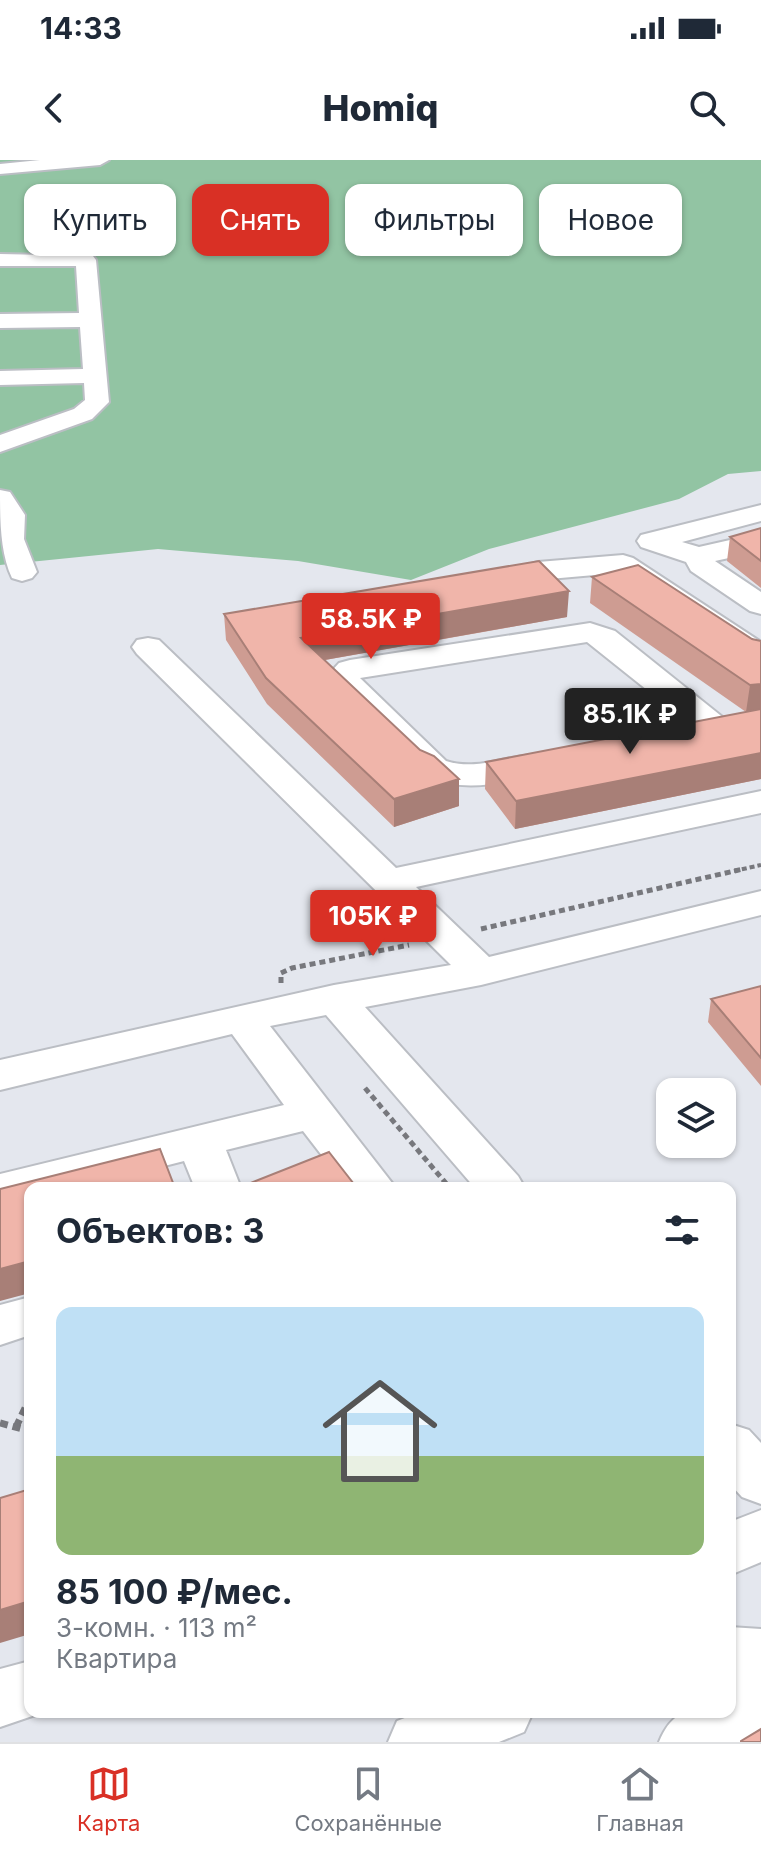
<!DOCTYPE html>
<html lang="ru">
<meta charset="utf-8">
<style>
body{margin:0;font-family:Inter,sans-serif;background:#f6f6f7;color:#1f2937;height:100vh;display:flex;flex-direction:column;font-size:30px;white-space:nowrap}
*{box-sizing:border-box;margin:0}
p{font-size:26px;color:#747a83}
.icon{flex:none;width:44px;height:44px;fill:none;stroke:currentColor;stroke-width:2;stroke-linecap:round;stroke-linejoin:round}
.map{position:relative;flex:1;overflow:hidden}
.sheet{position:absolute;left:24px;top:1022px;width:712px;height:536px;display:flex;flex-direction:column;background:#fff;border-radius:16px;box-shadow:0 2px 6px #0004}
.sheet>*{flex:none}
.banner{position:absolute;left:24px;top:24px;width:714px;height:72px;display:flex;gap:16px}
.buttons{position:absolute;left:656px;top:918px;display:grid;gap:16px}
.buttons a{display:grid;place-items:center;width:80px;height:80px;border-radius:16px;background:#fff;box-shadow:0 2px 6px #0004;font-size:40px}
.price{position:absolute;translate:-50% -68px;padding:0 18px;border-radius:8px;background:#d93025;color:#fff;font-size:26px;line-height:52px;filter:drop-shadow(0 2px 4px #0008)}
.price::after{content:'';position:absolute;left:50%;top:48px;width:24px;height:18px;margin-left:-12px;background:inherit;clip-path:polygon(0 0,100% 0,50% 100%)}
.price.current{background:#222;color:#fff}
ul{padding:0;list-style:none}
li{display:grid;align-content:center;gap:16px;height:424px;padding:0 32px}
li+li{border-top:2px solid #e0e1e3}
li span{display:grid;place-items:center;height:248px;border-radius:16px;color:#555}
li>.icon{margin-inline-start:auto}
span .icon{width:144px;height:144px;fill:#fffc;stroke-width:1}
li b{font-size:34px}
h2{display:flex;justify-content:space-between;align-items:center;height:96px;padding:0 32px;font-size:34px}
.pill{padding:0 28px;border-radius:16px;background:#fff;box-shadow:0 2px 6px #0004;font-size:28px;line-height:72px}
.pill.current{background:#d93025;color:#fff}
.status{display:flex;justify-content:space-between;align-items:center;height:56px;padding:0 40px;background:#fff;direction:ltr}
.status svg{height:22px;fill:currentColor}
header{display:flex;justify-content:space-between;align-items:center;height:104px;padding:0 32px;background:#fff;font-size:36px;font-weight:800}
.menu{display:flex;justify-content:space-around;align-items:center;height:112px;border-top:2px solid #e0e1e3;background:#fff;font-size:22px;color:#747a83}
.menu a{display:grid;justify-items:center;gap:4px}
.menu .current{color:#d93025}
.map>svg:first-child{display:block}
.green{fill:#92c4a3}
.lines{fill:none;stroke-linecap:round;stroke-linejoin:round}
.minor-casing{stroke:#bbbec4;stroke-width:4}
.path-far2{stroke:#77787d;stroke-width:4;stroke-dasharray:5 3;stroke-linecap:butt}
.path-far1{stroke:#77787d;stroke-width:5;stroke-dasharray:6 4;stroke-linecap:butt}
.path{stroke:#77787d;stroke-width:7;stroke-dasharray:8 5;stroke-linecap:butt}
.minor{fill:#fff;fill-rule:evenodd}
.wall{fill:#ce9c92}
.shaded-wall{fill:#a87f77}
.building{fill:#f0b5aa;stroke:#a87f77;stroke-width:2}
</style>
<div class="status"><b>14:33</b><svg viewBox="0 0 49 12"><path d="M0 12V9h3v3zM5 12V6h3v6zM10 12V3h3v9zM15 12V0h3v12zM26 1h20v11H26zM47 4h2v5h-2z"/></svg></div>
<header><svg class="icon" aria-label="back" viewBox="0 0 24 24"><path d="M15 5l-7 7 7 7"/></svg>Homiq<svg class="icon" aria-label="search" viewBox="0 0 24 24"><circle cx="10" cy="10" r="6"/><path d="M15 15l6 6"/></svg></header>
<div class="map">
<svg width="761" height="1582" viewBox="0 0 761 1582">
<rect width="100%" height="100%" fill="#e4e7ee"/>
<path class="green" d="M0 0H761V311L728 314 679 339 489 389 411 420 298 401 158 389 0 405Z"/>
<g class="lines">
<g class="minor-casing">
<path id="minor" d="M40 0H109L100 5 0 14V4Z
M0 94 93 96 96 100 109 242 92 259 0 292V275L74 249 85 240 84 223 0 225V211L83 209 80 167 0 168V154L79 153 76 106H0Z
M0 330 10 332 25 355 24 379 37 412 32 418 22 421 12 418C0 393 0 359 0 330Z
M761 345V361L682 382 699 387 761 373V391L715 401 761 432V454L750 451 691 411 686 402 641 387 637 381 641 375Z
M623 395 633 398 761 482V506L750 503 617 413 538 420 528 417 523 411 528 405 538 402Z
M590 463 615 471 730 563 735 570 730 577 718 580 706 577 587 482 360 518 446 601C483 613 518 588 553 597L558 604 553 611C513 621 465 635 425 616 406 608 353 549 335 531L327 516 339 503 350 500Z
M148 478 159 480 396 708 761 631V653L416 727 489 797 761 731V755L481 825 365 847 518 1016 525 1028H475L326 855 270 866 396 1028H347L303 971 226 990 241 1028H195L184 1001 78 1028H30V1040L0 1048V1014L284 945 232 874 0 930V900L334 825 451 805 137 494 132 487 137 480Z
M30 1137V1175L0 1185V1145Z
M730 1264 749 1270 761 1283V1344L742 1337 730 1324Z
M761 1350V1402L730 1415V1362Z
M730 1467 761 1469V1570L747 1582H659C675 1544 693 1552 730 1552Z
M30 1501V1552H44L0 1567V1509Z
M420 1552H533L524 1572 499 1582H388L397 1561Z"/>
</g>
<path class="path-far2" d="M734 711 761 705"/>
<path class="path-far1" d="M481 769 743 709
M281 823V813L292 808 409 785
M365 928 450 1028"/>
<path class="path" d="M0 1263 30 1271
M16 1267 30 1238"/>
<use href="#minor" class="minor"/>
</g>
<path class="wall" d="M761 368V428L727 401 730 377Z
M592 417 752 479 761 619 515 669 485 629 486 602 746 552 590 443Z
M224 454 567 457 325 500 459 646 394 667 267 544 226 480Z
M761 826V926L708 862 711 839Z"/>
<path class="shaded-wall" d="M569 431 567 457 302 504 301 478Z
M761 524V550L746 552 750 525Z
M761 593V619L515 669 516 641Z
M459 619V646L394 667V639Z
M30 1101V1133L0 1141V1109Z
M30 1441V1474L0 1483V1450Z"/>
<path class="building" d="M761 368V401L730 377Z
M539 401 569 431 301 478 420 590 434 596 459 619 394 639 266 518 224 454Z
M638 405 752 479 761 481V524L750 525 592 417Z
M761 549V593L516 641 486 602Z
M761 826V898L711 839Z
M160 989 175 1028H30V1101L0 1109V1029Z
M329 992 357 1028H244L243 1026Z
M30 1329V1441L0 1450V1338Z
M761 1569V1582H741V1581Z"/>
</svg>
<div class="buttons">
<a><svg class="icon" aria-label="layers" viewBox="0 0 24 24"><path d="M12 4l9 5-9 5-9-5zM3 14l9 5 9-5"/></svg></a>
</div>
<b class="price" style="left:371px;top:501px">58.5K ₽</b>
<b class="price current" style="left:630px;top:596px">85.1K ₽</b>
<b class="price" style="left:373px;top:798px">105K ₽</b>
<div class="banner">
<a class="pill">Купить</a>
<a class="pill current">Снять</a>
<a class="pill">Фильтры</a>
<a class="pill">Новое</a>
</div>
<section class="sheet">
<h2>Объектов: 3<svg class="icon" aria-label="filters" viewBox="0 0 24 24"><path d="M4 7h16M4 17h16"/><circle cx="9" cy="7" r="2"/><circle cx="15" cy="17" r="2"/></svg></h2>
<ul>
<li><span style="background:linear-gradient(#bfe0f5 60%,#8fb573 0)"><svg class="icon" aria-label="home" viewBox="0 0 24 24"><path d="M3 11l9-7 9 7M6 9v11h12V9"/></svg></span><div><b>85 100 ₽/мес.</b><p>3-комн. · 113 m²</p><p>Квартира</p></div></li>
</ul>
</section>
</div>
<nav class="menu">
<a class="current"><svg class="icon" aria-label="map" viewBox="0 0 24 24"><path d="M3 6l6-2 6 2 6-2v14l-6 2-6-2-6 2zM9 4v14M15 6v14"/></svg>Карта</a>
<a><svg class="icon" aria-label="saved" viewBox="0 0 24 24"><path d="M7 4h10v16l-5-4-5 4z"/></svg>Сохранённые</a>
<a><svg class="icon" aria-label="home" viewBox="0 0 24 24"><path d="M3 11l9-7 9 7M6 9v11h12V9"/></svg>Главная</a>
</nav>
